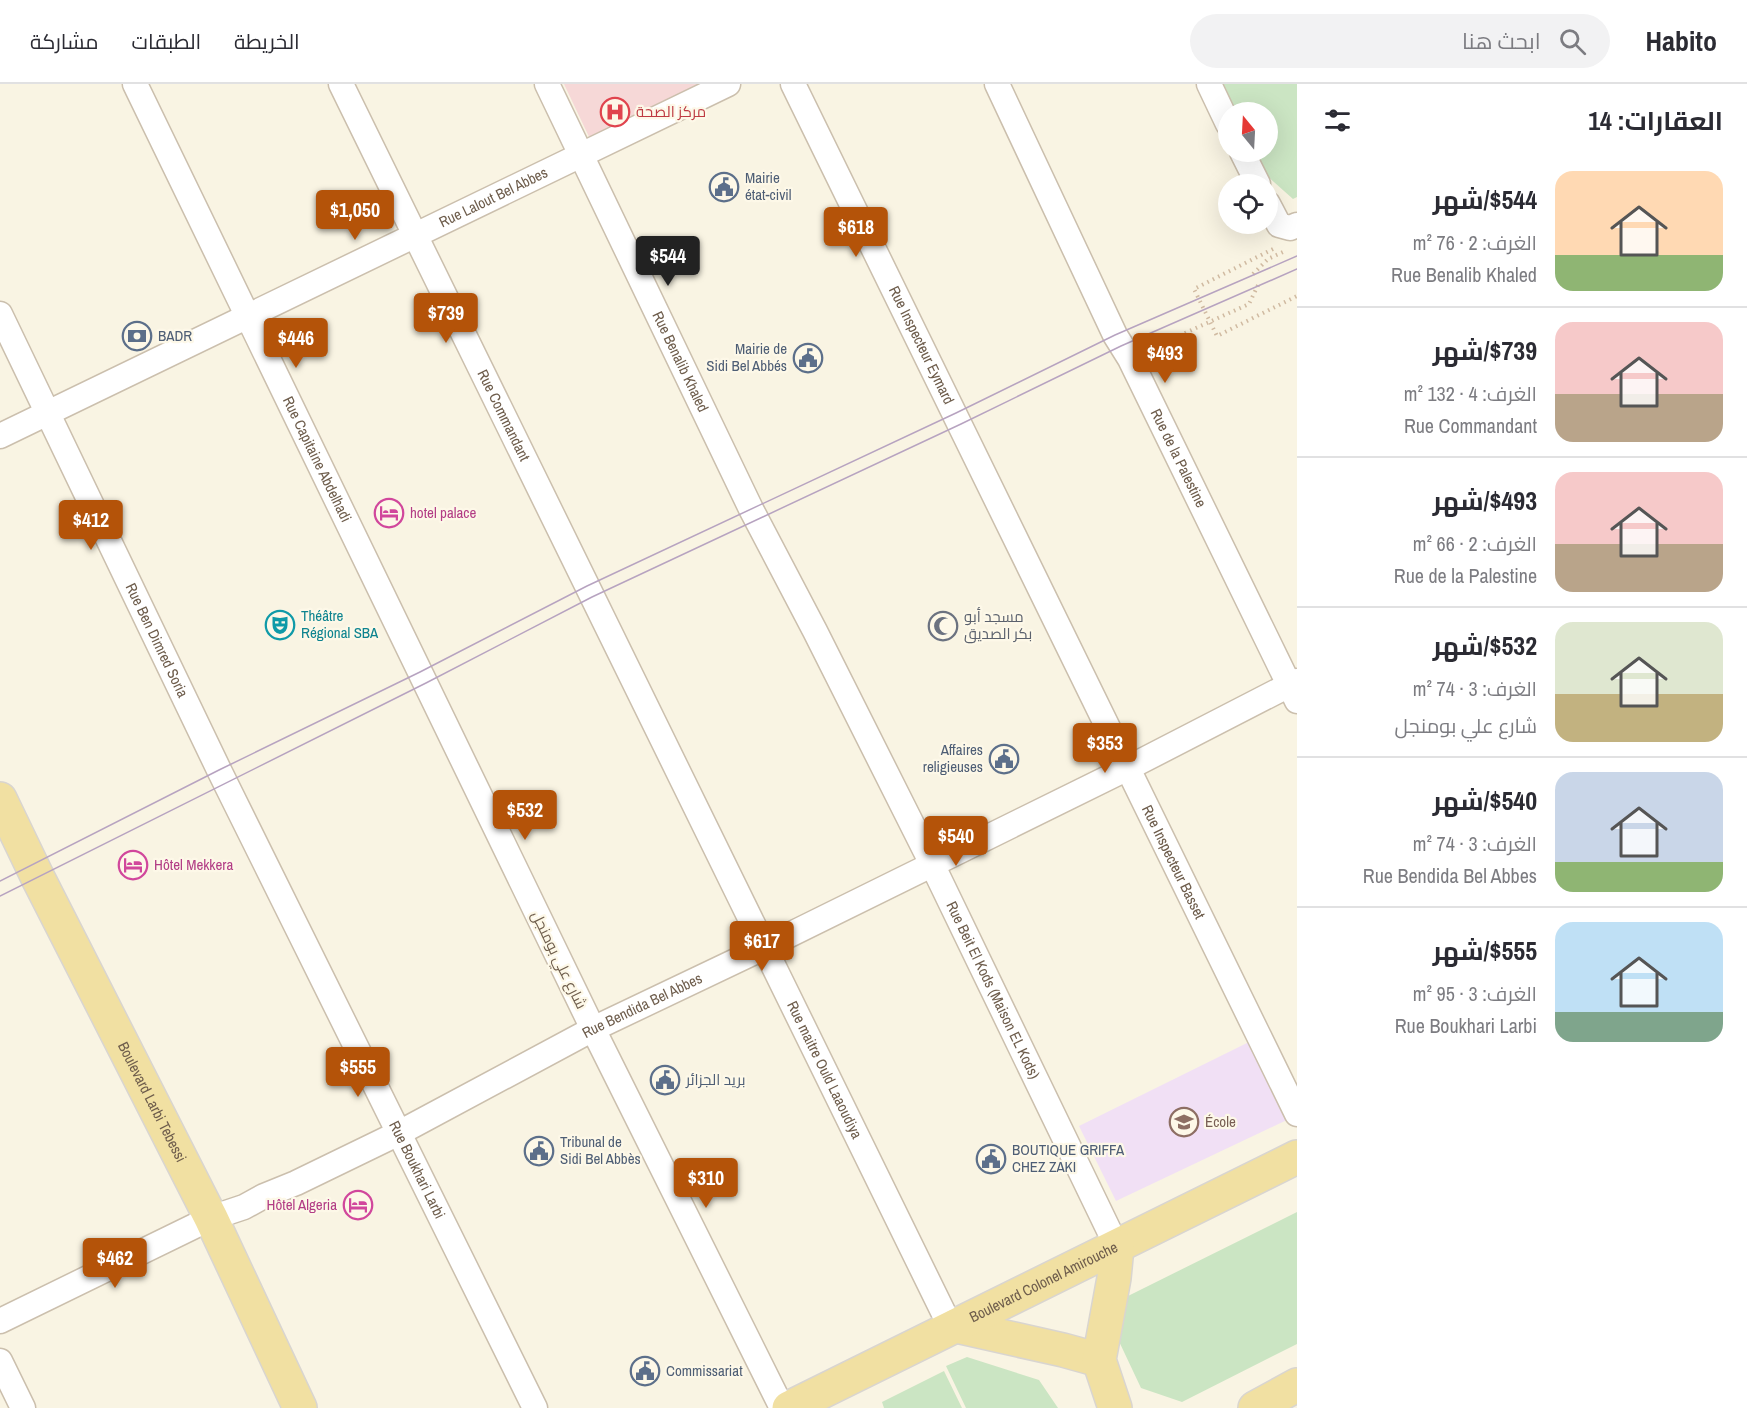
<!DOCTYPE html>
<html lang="ar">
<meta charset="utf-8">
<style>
body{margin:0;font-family:"Archivo Narrow",Cairo,sans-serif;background:#f2f2f3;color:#2b2b33;direction:rtl;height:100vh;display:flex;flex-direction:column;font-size:22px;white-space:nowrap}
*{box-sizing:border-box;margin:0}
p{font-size:20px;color:#7c7c81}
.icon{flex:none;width:33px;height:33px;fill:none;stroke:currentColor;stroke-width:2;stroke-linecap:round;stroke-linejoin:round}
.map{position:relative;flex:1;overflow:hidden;direction:ltr}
.panel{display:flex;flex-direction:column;background:#fff;width:450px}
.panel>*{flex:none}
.needle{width:39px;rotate:342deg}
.tools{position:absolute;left:1218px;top:18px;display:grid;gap:12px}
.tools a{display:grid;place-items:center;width:60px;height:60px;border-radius:50%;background:#fff;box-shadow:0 6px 24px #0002;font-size:30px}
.price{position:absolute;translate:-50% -51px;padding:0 14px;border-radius:6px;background:#b45309;color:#fff;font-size:20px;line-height:39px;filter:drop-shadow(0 2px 3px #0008)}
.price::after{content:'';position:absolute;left:50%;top:36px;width:18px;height:14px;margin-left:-9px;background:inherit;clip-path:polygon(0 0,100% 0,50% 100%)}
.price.on{background:#222;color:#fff}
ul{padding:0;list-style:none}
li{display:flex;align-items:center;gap:18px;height:150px;padding:0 24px}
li+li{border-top:2px solid #e1e1e2}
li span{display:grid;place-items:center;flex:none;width:168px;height:120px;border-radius:18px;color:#555}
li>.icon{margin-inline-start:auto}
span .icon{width:72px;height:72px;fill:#fffc;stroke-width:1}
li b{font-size:26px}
h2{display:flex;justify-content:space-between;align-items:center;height:72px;padding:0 24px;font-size:26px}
header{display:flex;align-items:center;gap:36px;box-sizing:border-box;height:84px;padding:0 30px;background:#fff;border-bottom:2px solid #e1e1e2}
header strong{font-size:28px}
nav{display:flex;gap:33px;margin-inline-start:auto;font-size:21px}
.search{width:420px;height:54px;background:#f2f2f3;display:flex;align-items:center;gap:15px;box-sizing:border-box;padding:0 21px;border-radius:33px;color:#7c7c81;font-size:22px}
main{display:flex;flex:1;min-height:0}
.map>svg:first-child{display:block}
.education{fill:#f1e0f5}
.medical{fill:#f6d8d7}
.green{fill:#cbe5c3}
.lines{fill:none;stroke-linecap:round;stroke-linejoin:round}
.street-casing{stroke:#cbbfad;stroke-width:27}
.primary-casing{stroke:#d9d5d0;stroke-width:36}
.path{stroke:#d0baa1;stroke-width:4;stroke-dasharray:1.5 4.5;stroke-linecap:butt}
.street{stroke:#fff;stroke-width:24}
.primary{stroke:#f1e0a2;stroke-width:33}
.tram{stroke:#b7a3c0;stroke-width:1.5}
.labels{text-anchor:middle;stroke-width:4.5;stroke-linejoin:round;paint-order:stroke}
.health-label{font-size:15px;fill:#be3a42;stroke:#fdf8e8;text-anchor:start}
.service-label{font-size:15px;fill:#4e5e75;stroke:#fdf8e8;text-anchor:start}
.street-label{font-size:15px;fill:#6e5d4c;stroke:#fdf8e8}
.hotel-label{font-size:15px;fill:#b23c85;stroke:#fdf8e8;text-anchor:start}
.culture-label{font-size:15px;fill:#0d838f;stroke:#fdf8e8;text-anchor:start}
.worship-label{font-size:15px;fill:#5b616d;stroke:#fdf8e8;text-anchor:start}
.education-label{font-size:15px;fill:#785e54;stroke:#fdf8e8;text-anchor:start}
</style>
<header>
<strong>Habito</strong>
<div class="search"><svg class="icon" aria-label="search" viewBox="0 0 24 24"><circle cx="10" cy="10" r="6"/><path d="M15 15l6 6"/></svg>ابحث هنا</div>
<nav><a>الخريطة</a><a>الطبقات</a><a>مشاركة</a></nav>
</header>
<main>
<section class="panel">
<h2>العقارات: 14<svg class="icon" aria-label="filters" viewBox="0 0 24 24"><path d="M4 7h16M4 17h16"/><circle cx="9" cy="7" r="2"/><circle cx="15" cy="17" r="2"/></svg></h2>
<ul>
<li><span style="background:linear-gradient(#ffd9b3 70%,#8fb573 0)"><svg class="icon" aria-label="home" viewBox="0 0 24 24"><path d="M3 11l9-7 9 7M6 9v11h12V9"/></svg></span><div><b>$544/شهر</b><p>الغرف: 2 · 76 m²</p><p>Rue Benalib Khaled</p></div></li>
<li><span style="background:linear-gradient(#f6c9c9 60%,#b9a48a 0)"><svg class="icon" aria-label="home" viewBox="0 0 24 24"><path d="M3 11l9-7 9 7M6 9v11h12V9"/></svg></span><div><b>$739/شهر</b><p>الغرف: 4 · 132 m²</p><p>Rue Commandant</p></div></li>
<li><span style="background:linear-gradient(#f6c9c9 60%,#b9a48a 0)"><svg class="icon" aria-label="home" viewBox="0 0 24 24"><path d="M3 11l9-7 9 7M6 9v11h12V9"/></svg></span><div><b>$493/شهر</b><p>الغرف: 2 · 66 m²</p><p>Rue de la Palestine</p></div></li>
<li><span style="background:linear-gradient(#dfe7d0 60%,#c2b280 0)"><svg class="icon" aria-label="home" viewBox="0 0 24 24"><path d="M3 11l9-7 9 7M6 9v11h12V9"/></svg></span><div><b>$532/شهر</b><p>الغرف: 3 · 74 m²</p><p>شارع علي بومنجل</p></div></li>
<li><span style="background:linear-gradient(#c9d6e8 75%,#8fb573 0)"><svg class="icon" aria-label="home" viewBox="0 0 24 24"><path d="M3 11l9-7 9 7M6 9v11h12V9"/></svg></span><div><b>$540/شهر</b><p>الغرف: 3 · 74 m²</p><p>Rue Bendida Bel Abbes</p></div></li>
<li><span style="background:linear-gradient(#bfe0f5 75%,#7fa58c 0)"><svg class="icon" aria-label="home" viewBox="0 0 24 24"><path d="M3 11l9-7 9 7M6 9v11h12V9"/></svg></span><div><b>$555/شهر</b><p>الغرف: 3 · 95 m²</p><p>Rue Boukhari Larbi</p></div></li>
</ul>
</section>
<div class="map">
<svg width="1297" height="1324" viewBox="0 0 1297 1324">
<rect width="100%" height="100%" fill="#f9f4e3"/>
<path class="education" d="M1249 958 1289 1035 1116 1117 1079 1042Z"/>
<path class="medical" d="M564 0H712L591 57Z"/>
<path class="green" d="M1223 0H1297V113L1293 115 1266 91 1255 68H1268V28H1236Z
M1297 1128V1260L1182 1318 1141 1304 1116 1251 1128 1212Z
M967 1273 1039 1296 1058 1324H966L946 1282Z
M944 1287 962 1324H884L882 1318Z"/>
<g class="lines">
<g class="street-casing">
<g id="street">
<path id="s1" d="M135 0 593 945 782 1324"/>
<path id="s2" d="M341 0 951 1244"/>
<path id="s3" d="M547 0 751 425 815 547 932 780 1117 1163"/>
<path id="s4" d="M793 0C963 343 1128 688 1297 1030"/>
<path id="s5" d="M997 0 1115 251 1130 275 1297 617"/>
<path d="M1209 0 1228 40"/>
<path d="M1242 68 1258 100"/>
<path d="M1268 120 1279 141 1290 144 1297 141"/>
<path id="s6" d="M0 230 219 686 535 1324"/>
<path id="s7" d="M0 352 728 0"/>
<path id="s8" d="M0 1237 211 1134 244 1123 264 1112 296 1099 399 1049 593 945 765 863 1126 685 1297 597"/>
<path d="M0 1277 23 1324"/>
</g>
</g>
<g class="primary-casing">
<g id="primary">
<path id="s9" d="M0 715 37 792 211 1134 300 1324"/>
<path d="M956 1242 1063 1266 1099 1276"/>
<path id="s10" d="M789 1324 1297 1073"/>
<path d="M1115 1324 1099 1276 1114 1194 1117 1163"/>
<path d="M1255 1324 1297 1301"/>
</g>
</g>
<path class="path" d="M1273 165 1194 205 1217 252 1297 212
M1253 190 1268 175 1283 168
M1152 264 1249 220 1258 201"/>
<use href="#street" class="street"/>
<use href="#primary" class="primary"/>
<path class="tram" d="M0 797 219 686 420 588 587 502 956 329 1115 251 1297 172
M0 812 426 599 592 513 961 340 1121 262 1297 185"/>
</g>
<defs>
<g id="hospital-ring" transform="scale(1.5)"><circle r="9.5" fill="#fdf8e8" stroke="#e0444e" stroke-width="1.5"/><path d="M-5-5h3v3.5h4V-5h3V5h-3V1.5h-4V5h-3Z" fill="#e0444e"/></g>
<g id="civic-ring" transform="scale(1.5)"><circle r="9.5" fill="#fdf8e8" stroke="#5c6f8a" stroke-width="1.5"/><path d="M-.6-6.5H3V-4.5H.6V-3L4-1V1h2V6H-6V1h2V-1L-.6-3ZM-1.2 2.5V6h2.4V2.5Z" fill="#5c6f8a"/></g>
<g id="bank-ring" transform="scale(1.5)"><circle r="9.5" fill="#fdf8e8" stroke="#5c6f8a" stroke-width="1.5"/><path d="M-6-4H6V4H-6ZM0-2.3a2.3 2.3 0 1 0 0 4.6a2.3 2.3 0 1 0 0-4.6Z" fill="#5c6f8a"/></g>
<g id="hotel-ring" transform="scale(1.5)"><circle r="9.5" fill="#fdf8e8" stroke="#d1479c" stroke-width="1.5"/><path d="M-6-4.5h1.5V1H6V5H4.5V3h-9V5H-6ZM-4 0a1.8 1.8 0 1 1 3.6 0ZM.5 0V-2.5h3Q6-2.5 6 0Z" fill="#d1479c"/></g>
<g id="theatre-ring" transform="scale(1.5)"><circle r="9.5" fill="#fdf8e8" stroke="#0f9aa8" stroke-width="1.5"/><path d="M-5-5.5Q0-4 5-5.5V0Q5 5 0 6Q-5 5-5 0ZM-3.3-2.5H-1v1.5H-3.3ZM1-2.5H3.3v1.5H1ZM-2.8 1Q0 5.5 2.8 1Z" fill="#0f9aa8"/></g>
<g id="mosque-ring" transform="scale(1.5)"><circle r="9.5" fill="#fdf8e8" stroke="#6b7280" stroke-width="1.5"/><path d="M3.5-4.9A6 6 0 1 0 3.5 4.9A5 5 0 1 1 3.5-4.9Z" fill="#6b7280"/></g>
<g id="school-ring" transform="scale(1.5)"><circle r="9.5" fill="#fdf8e8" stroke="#8d6e63" stroke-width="1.5"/><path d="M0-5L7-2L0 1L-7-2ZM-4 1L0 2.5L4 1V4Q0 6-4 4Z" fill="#8d6e63"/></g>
</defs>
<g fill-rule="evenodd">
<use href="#hospital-ring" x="615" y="28"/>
<use href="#civic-ring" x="724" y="103"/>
<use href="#bank-ring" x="137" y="252"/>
<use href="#civic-ring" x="808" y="274"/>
<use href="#hotel-ring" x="389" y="429"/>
<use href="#theatre-ring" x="280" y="541"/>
<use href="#mosque-ring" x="943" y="542"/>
<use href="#civic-ring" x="1004" y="675"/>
<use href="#hotel-ring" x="133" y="781"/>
<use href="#civic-ring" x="665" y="996"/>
<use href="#school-ring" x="1184" y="1038"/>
<use href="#civic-ring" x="539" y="1067"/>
<use href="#civic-ring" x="991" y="1075"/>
<use href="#hotel-ring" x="358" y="1121"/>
<use href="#civic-ring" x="645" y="1287"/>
</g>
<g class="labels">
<g class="health-label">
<text x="636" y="33">مركز الصحة</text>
</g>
<g class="service-label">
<text x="745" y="99">Mairie<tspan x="745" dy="17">état-civil</tspan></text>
<text x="158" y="257">BADR</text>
<text x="787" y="270" text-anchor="end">Mairie de<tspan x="787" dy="17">Sidi Bel Abbés</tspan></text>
<text x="983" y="671" text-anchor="end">Affaires<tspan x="983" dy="17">religieuses</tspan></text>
<text x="686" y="1001">بريد الجزائر</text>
<text x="560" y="1063">Tribunal de<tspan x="560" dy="17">Sidi Bel Abbès</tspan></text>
<text x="1012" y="1071">BOUTIQUE GRIFFA<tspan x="1012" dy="17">CHEZ ZAKI</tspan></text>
<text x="666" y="1292">Commissariat</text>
</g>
<g class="street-label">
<text dy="5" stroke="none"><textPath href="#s7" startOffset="548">Rue Lalout Bel Abbes</textPath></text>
<text dy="5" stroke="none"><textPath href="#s4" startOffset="291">Rue Inspecteur Eymard</textPath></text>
<text dy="5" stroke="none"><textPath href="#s3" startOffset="308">Rue Benalib Khaled</textPath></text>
<text dy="5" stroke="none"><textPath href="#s2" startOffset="369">Rue Commandant</textPath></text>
<text dy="5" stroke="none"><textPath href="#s5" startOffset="416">Rue de la Palestine</textPath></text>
<text dy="5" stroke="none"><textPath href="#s1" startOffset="417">Rue Capitaine Abdelhadi</textPath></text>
<text dy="5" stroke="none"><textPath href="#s6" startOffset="362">Rue Ben Dimred Soria</textPath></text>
<text dy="5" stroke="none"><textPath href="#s4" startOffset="866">Rue Inspecteur Basset</textPath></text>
<text transform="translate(559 876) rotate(64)" y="5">شارع علي بومنجل</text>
<text dy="5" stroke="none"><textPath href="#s3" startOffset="1010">Rue Beit El Kods (Maison EL Kods)</textPath></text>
<text dy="5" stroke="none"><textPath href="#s8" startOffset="716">Rue Bendida Bel Abbes</textPath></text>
<text dy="5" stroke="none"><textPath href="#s2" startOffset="1098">Rue maitre Ould Laaoudiya</textPath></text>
<text dy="5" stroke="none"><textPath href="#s9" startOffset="339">Boulevard Larbi Tebessi</textPath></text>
<text dy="5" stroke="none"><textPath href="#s6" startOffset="952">Rue Boukhari Larbi</textPath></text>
<text dy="5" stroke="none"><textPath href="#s10" startOffset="284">Boulevard Colonel Amirouche</textPath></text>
</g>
<g class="hotel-label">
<text x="410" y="434">hotel palace</text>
<text x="154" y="786">Hôtel Mekkera</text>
<text x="337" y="1126" text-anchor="end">Hôtel Algeria</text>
</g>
<g class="culture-label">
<text x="301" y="537">Théâtre<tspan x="301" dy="17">Régional SBA</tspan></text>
</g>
<g class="worship-label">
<text x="964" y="538">مسجد أبو<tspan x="964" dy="17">بكر الصديق</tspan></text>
</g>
<g class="education-label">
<text x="1205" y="1043">École</text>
</g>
</g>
</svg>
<div class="tools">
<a><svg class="needle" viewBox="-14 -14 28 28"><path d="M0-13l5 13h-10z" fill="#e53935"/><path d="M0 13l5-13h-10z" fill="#7c7c81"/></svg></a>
<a><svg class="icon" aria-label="locate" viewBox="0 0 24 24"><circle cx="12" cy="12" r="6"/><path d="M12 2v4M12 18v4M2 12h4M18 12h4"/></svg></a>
</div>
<b class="price" style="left:355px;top:157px">$1,050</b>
<b class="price" style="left:856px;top:174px">$618</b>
<b class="price on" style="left:668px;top:203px">$544</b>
<b class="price" style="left:446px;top:260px">$739</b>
<b class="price" style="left:296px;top:285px">$446</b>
<b class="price" style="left:1165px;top:300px">$493</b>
<b class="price" style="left:91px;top:467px">$412</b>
<b class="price" style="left:1105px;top:690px">$353</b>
<b class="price" style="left:525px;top:757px">$532</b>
<b class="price" style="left:956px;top:783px">$540</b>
<b class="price" style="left:762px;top:888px">$617</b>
<b class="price" style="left:358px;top:1014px">$555</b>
<b class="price" style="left:706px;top:1125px">$310</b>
<b class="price" style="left:115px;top:1205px">$462</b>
</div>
</main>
